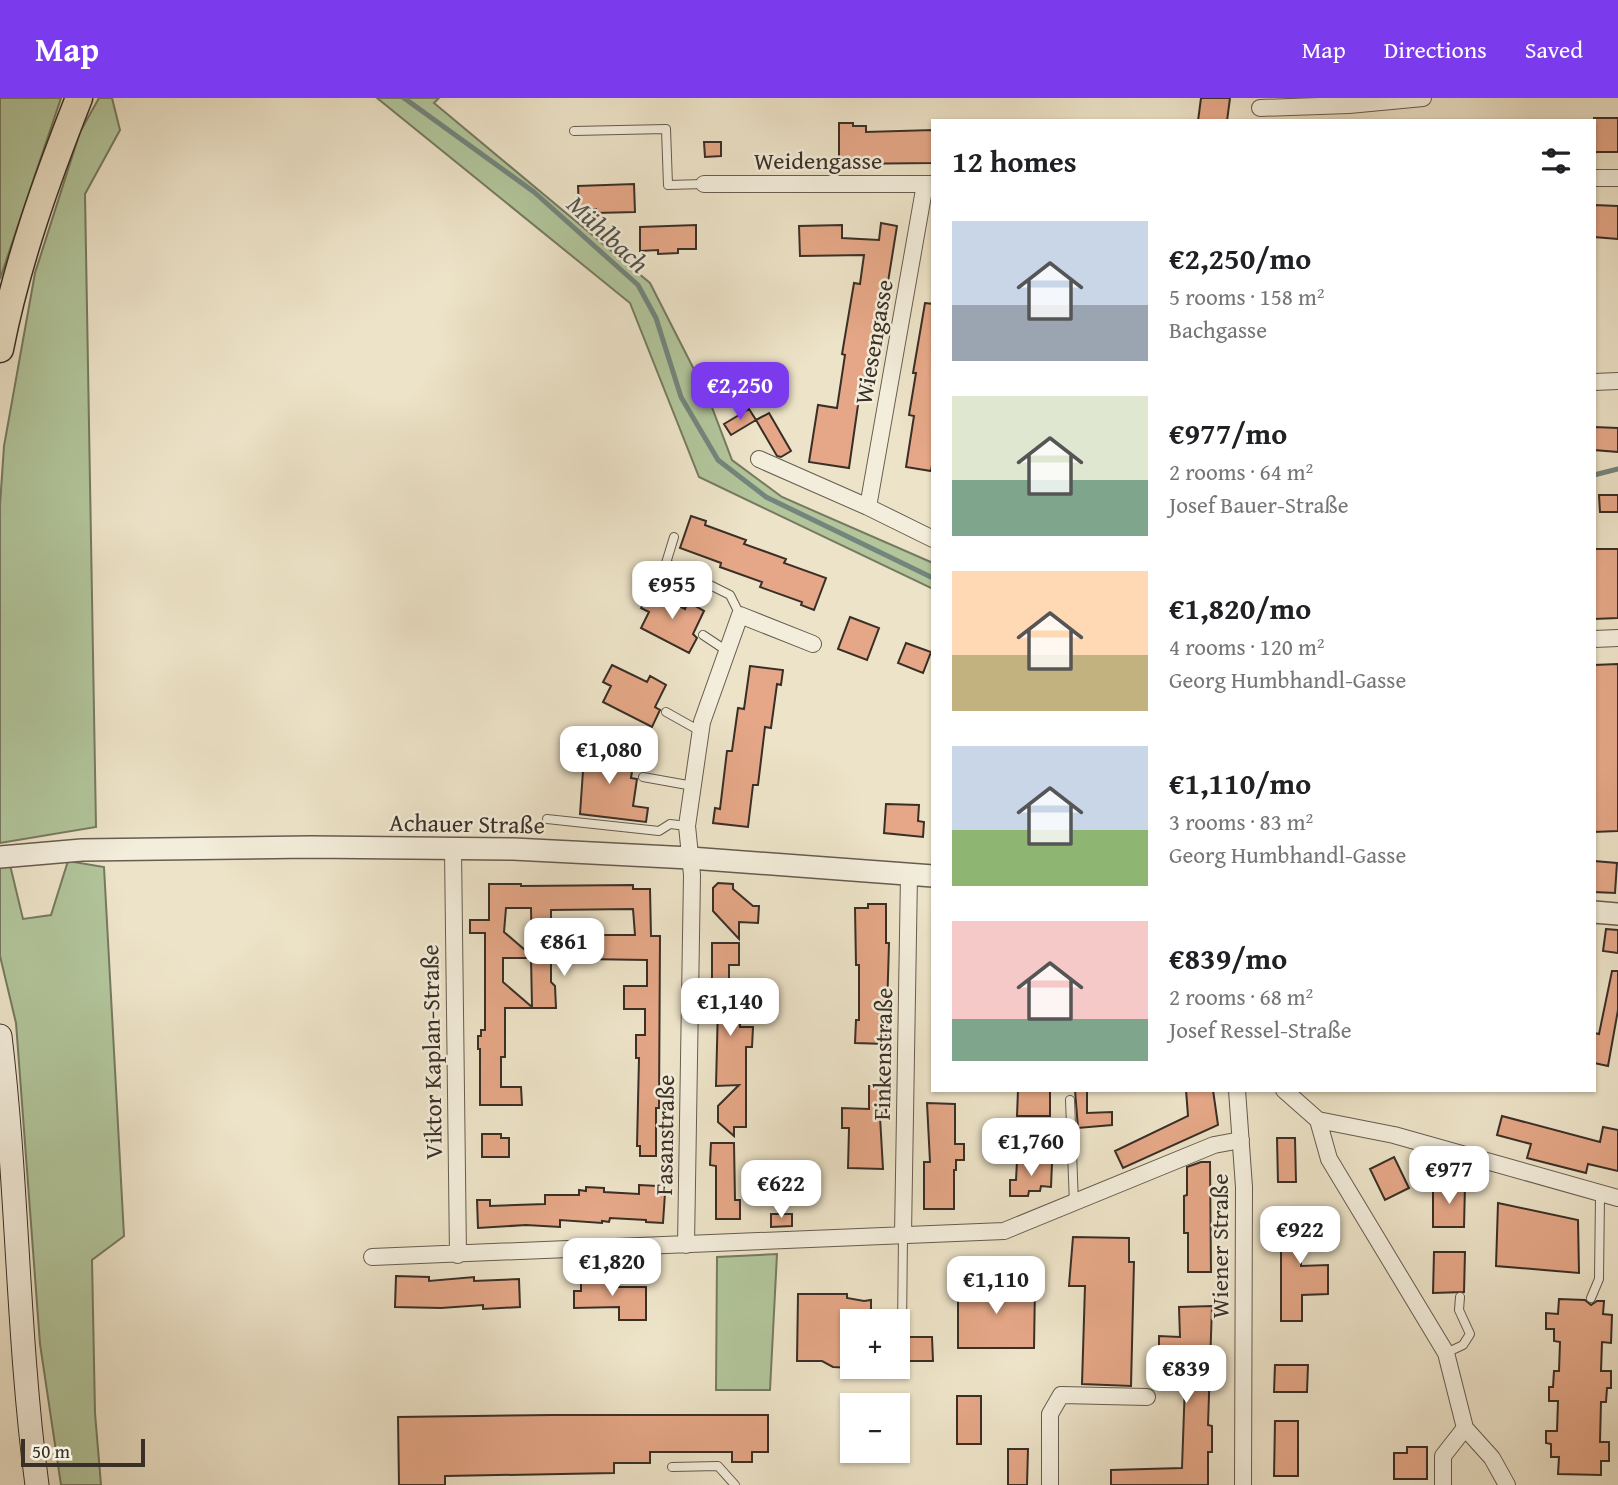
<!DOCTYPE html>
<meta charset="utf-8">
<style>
body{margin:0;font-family:"Gentium Book Plus",serif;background:#f6f6f6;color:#202124;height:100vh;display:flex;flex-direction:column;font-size:26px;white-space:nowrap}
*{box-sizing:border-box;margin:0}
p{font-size:23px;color:#757577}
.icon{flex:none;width:38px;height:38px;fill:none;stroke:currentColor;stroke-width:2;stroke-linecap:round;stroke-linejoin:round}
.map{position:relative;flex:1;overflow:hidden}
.side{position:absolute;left:931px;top:21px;width:665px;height:973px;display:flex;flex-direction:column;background:#fff;border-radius:0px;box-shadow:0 2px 5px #0004}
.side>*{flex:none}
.fabs{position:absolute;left:840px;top:1211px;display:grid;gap:14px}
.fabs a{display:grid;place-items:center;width:70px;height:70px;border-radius:0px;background:#fff;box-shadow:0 2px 5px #0004;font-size:35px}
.scale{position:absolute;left:21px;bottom:18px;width:124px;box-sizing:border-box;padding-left:7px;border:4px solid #392f27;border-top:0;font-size:19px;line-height:24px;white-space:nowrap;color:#392f27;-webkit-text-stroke:5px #f3eddb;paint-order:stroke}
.price{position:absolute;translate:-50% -60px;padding:0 16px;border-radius:14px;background:#fff;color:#222;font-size:23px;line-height:46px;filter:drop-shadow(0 2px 4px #0008)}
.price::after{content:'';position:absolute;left:50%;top:42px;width:21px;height:16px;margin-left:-10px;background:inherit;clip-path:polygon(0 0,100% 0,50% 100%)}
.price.active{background:#7c3aed;color:#fff}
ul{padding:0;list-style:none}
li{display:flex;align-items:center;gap:21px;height:175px;padding:0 21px}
li span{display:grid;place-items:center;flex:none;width:196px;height:140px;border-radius:0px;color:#555}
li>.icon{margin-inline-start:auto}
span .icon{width:84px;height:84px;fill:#fffc;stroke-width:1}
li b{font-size:30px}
h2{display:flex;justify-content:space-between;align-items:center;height:84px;padding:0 21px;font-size:30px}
header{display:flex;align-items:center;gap:42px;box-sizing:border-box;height:98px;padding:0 35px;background:#7c3aed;color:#fff}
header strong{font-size:33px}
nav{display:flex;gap:38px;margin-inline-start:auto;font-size:24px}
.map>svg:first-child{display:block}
.green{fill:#b2c59b;stroke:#767a61;stroke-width:2}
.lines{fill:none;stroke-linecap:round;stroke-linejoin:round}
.stream{stroke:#73857d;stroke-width:5}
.building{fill:#e5a787;stroke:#392f27;stroke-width:2;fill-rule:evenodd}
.service-casing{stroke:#665c4f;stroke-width:10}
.minor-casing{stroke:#665c4f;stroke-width:18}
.tertiary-casing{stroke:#665c4f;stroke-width:24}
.secondary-casing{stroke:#392f27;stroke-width:25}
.primary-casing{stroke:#392f27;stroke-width:29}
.service{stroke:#f3eddb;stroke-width:8}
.minor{stroke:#f3eddb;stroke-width:16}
.tertiary{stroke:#f3eddb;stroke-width:21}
.secondary{stroke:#f3eddb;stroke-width:23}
.primary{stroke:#ede3c8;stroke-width:26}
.labels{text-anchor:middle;stroke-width:5;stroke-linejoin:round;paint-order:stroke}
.street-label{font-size:24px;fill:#392f27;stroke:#f3eddb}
.water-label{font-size:26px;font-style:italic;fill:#51534b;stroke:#f3eddb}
</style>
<header>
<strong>Map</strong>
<nav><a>Map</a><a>Directions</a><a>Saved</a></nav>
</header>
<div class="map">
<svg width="1618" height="1387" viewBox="0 0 1618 1387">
<rect width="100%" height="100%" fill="#ede3c8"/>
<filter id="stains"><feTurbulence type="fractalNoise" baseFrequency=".00286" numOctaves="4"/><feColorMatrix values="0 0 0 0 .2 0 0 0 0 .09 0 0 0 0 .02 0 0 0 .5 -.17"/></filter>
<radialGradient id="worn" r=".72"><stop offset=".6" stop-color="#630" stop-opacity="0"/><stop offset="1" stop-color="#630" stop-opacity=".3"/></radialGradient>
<path class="green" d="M0 0H61L0 181Z
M99 0H112L120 32 85 96 96 729 0 745V407L4 348 35 175 80 34Z
M377 0H439L434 5 650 185 708 299 732 362 782 399 933 465V491L699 379 630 205Z
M68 763 104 769 124 1138 92 1162 95 1315 101 1387H61L40 1246 16 925 0 858V770L10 767 23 821 51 817Z
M777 1156 770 1292H716L717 1159Z"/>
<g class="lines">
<path class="stream" d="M404 0 534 94 638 187 656 220 681 299 718 362 766 399 933 480
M1594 377 1618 371"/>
</g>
<path class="building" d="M1201 0H1230L1227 23H1198Z
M1594 20H1618V54H1594Z
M839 25H853V28H866V34L933 32V65L839 66Z
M704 44H721V58L705 59Z
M634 86 635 114 596 115V111L579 112 578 88Z
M1594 107 1618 108V141L1594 139Z
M881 125 897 128 883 215 881 214 870 294 860 293 849 370 809 364 818 307 837 310 845 257 842 256 854 185 860 186 864 157 800 158 799 128 842 127V140L879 142Z
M696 127V151H678V155L658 156V152L640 153V129Z
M925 205 933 206V362L931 373 906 369 914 318 909 317 916 275H913Z
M749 311 756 322 731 337 724 326Z
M769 315 791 353 781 359 777 358 756 322Z
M1594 329 1618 330V354L1594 352Z
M1599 397H1618V414H1600Z
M691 418 706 423 705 427 746 442 744 446 786 461 784 465 826 480 814 512 801 507 802 504 760 489 762 484 720 469 721 465 680 450Z
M1594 451H1618V520L1594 521Z
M650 493 685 511 688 504 704 513 693 536 697 540 689 555 641 530 649 514 641 510Z
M850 519 879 530 867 562 838 551Z
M906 545 931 554 923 575 898 565Z
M1618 566V733L1594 734V567Z
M612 567 647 584 650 578 666 587 655 609 660 612 652 629 603 604 611 588 603 584Z
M750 568 783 572 781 587 777 586 771 630 765 629 758 687H753L748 729 713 725 715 710 720 711 727 653H732L738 610 744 611Z
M617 651 635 654 631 680 637 681 633 708 648 710 646 724 580 716 583 673 574 672 577 653 616 659Z
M886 706 919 707 918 723 924 724 923 739 884 735Z
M1594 763 1617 765 1615 795 1594 794Z
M718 785 733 786V791L753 808H759L758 825 739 824V841L713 813V790Z
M489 786H521V788L633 787V791H650L651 838H660L659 1010H656V1058H640V1048H637L639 960H636V937H645V911H624V888H647V862L584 861V837H635L633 811 551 812V834L555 838 556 860H551V884L555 888 556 910H505V959H501V989H521L522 1007H480V951H478V938H481V932H485V835H470V822H489ZM506 810H531L532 858 504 834ZM503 860H531L532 909 503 884Z
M868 806H886V845H889L886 946 855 945 856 922H859V867H856L855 810H868Z
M1606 831 1618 832V855L1603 853Z
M712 845H739V867H729V894H740V929H753L752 949H746V1029H734V1038L718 1024V1008L739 987 716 988 718 908H712Z
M1612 873H1618V912L1608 968 1594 965V935L1599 936Z
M869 988H886V1019H880L883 1071 848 1070 849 1030H842V1010L869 1011Z
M1018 992H1050V1018H1017Z
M1075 992H1087V1015L1112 1014V1027L1078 1030Z
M1186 992H1213L1218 1027 1123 1070 1115 1053 1188 1018Z
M927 1005 955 1006V1046H964V1062H956V1072H954V1111H924V1064H930Z
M1502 1018 1600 1044 1603 1029 1618 1032V1073L1588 1066 1586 1075 1527 1060 1531 1046 1497 1037Z
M482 1036H501V1040H509V1059H482Z
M1277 1040H1295L1296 1084H1278Z
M711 1045H734L735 1102H740V1121H716V1068L710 1067Z
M1394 1059 1409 1090 1385 1102 1370 1071Z
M1017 1063 1052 1065 1051 1089 1041 1088 1040 1093H1029L1028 1098H1010V1082H1016Z
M1201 1064H1210L1211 1174H1188V1135H1184V1098L1187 1097V1069Z
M639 1087 657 1088V1094L665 1095 663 1125 646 1124V1122L610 1120 609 1124 602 1123V1125L560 1122V1129L526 1127 478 1130 477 1102H490V1108L545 1106V1097H579V1092L586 1093V1089L604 1090V1094L639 1096Z
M1433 1087H1465L1464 1129H1433Z
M1498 1105 1578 1122 1579 1175 1496 1168Z
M771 1116H792V1128L771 1129Z
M1281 1119H1328V1136H1301V1168L1328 1167V1196L1302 1197V1223H1281Z
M1073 1139 1129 1140V1164H1134L1131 1288 1082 1286 1085 1188H1069Z
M1434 1154H1465L1464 1194 1433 1195Z
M608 1177 609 1189H646V1222H619V1209L574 1210V1193H581V1178Z
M396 1178 429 1179V1183L474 1179V1183L519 1181 520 1209 483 1211V1207L441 1210 395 1209Z
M958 1186H1035L1034 1250H958Z
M798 1196H847V1200L864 1203 871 1202V1223H852V1270L833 1269 822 1263H797Z
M1559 1201 1585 1202 1591 1207 1597 1203H1604L1603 1216 1612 1217 1611 1245 1602 1244 1601 1273H1611V1290H1607L1606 1304H1601L1600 1344H1609V1363H1601V1377L1558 1376 1559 1359H1551V1346L1546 1345V1333H1557L1558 1303H1549V1289H1553L1554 1273H1559L1560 1244 1554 1243V1231H1546V1215L1558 1216Z
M1212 1208 1208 1327 1212 1328V1354H1208V1387H1111V1372L1182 1370 1186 1256 1159 1255V1238L1180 1239 1179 1209Z
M898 1239H932L933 1263H898Z
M1275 1267H1308L1307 1294H1274Z
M957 1298H981V1346H957Z
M552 1317H768V1354H752V1364H732V1354H650V1365H614V1375L445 1378V1387H399L398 1319Z
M1275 1323H1298V1378H1274Z
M1407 1349H1427V1381H1394V1355H1407Z
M1008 1351H1028L1027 1387H1008Z"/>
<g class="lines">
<g class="service-casing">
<path id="service" d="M574 33 666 31 668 87 704 86
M674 439 666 465 730 497 740 517
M703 537 727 553
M666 614 700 633
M643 679 693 688
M547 721 659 733 670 726 687 728
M1070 1002 1074 1106
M1591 1200 1599 1181 1600 1097
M902 1232 903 1136
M1446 1255 1463 1247 1470 1236 1459 1212 1460 1199
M672 1369 718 1368 735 1387"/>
</g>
<g class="minor-casing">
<path id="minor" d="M1260 10 1349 7 1423 0
M1594 80H1618
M704 86H933
M1594 284 1618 283
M759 361 868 409 933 441
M868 409 925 86
M1594 541 1618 540
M453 751 458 1157
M1237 992 1244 1089 1243 1387
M1284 992 1318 1022 1394 1037 1618 1100
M1318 1022 1329 1061 1446 1255 1465 1330 1492 1360 1507 1387
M903 1136 909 777
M686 1147 692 777 687 728 702 624 740 517 813 546
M372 1159 1004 1133 1214 1047 1241 1042
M1050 1387V1316L1061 1297 1147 1299
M1443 1387V1358L1465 1330"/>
</g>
<g class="tertiary-casing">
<path id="tertiary" d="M0 759 82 752 311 749 513 751 690 760 933 778
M1594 814 1618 816"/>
</g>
<g class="secondary-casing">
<path id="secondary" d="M0 938C18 1087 17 1238 37 1387"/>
</g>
<g class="primary-casing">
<path id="primary" d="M0 251C17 164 47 81 79 0"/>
</g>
<use href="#service" class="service"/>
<use href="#minor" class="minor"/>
<use href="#tertiary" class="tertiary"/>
<use href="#secondary" class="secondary"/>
<use href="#primary" class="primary"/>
</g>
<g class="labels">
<g class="street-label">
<text x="818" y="71">Weidengasse</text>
<text transform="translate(874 244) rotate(-80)" y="8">Wiesengasse</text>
<text transform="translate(467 726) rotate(1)" y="8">Achauer Straße</text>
<text transform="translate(432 954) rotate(-91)" y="8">Viktor Kaplan-Straße</text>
<text transform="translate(883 956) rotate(-89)" y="8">Finkenstraße</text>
<text transform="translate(665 1037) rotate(-89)" y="8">Fasanstraße</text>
<text transform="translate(1220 1148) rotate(-90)" y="8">Wiener Straße</text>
</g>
<g class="water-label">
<text transform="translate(608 136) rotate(43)" y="9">Mühlbach</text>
</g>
</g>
<rect width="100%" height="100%" filter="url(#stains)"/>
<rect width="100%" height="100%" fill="url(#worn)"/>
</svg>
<div class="fabs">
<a>+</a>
<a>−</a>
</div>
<div class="scale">50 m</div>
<b class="price active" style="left:740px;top:324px">€2,250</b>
<b class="price" style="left:672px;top:523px">€955</b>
<b class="price" style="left:609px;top:688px">€1,080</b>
<b class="price" style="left:564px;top:880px">€861</b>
<b class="price" style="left:730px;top:940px">€1,140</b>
<b class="price" style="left:1031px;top:1080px">€1,760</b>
<b class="price" style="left:1449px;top:1108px">€977</b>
<b class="price" style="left:781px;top:1122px">€622</b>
<b class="price" style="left:1300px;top:1168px">€922</b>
<b class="price" style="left:612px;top:1200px">€1,820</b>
<b class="price" style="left:996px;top:1218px">€1,110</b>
<b class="price" style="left:1186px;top:1307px">€839</b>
<section class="side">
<h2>12 homes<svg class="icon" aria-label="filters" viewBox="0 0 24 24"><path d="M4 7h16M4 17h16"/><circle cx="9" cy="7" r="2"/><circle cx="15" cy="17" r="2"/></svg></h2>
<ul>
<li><span style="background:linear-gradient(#c9d6e8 60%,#9aa5b1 0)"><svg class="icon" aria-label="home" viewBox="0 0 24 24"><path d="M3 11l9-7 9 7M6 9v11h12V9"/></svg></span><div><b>€2,250/mo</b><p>5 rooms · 158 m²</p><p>Bachgasse</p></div></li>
<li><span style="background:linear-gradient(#dfe7d0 60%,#7fa58c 0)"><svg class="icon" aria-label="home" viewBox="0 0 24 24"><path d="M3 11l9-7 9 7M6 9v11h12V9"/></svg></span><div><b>€977/mo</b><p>2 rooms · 64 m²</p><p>Josef Bauer-Straße</p></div></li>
<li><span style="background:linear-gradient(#ffd9b3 60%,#c2b280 0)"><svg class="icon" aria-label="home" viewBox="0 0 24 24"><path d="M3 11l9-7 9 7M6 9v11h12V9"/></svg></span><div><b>€1,820/mo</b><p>4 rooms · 120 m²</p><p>Georg Humbhandl-Gasse</p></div></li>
<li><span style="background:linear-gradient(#c9d6e8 60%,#8fb573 0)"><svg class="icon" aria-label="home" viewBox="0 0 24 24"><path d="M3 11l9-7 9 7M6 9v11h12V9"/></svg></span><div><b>€1,110/mo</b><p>3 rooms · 83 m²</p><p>Georg Humbhandl-Gasse</p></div></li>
<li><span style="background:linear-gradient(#f6c9c9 70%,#7fa58c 0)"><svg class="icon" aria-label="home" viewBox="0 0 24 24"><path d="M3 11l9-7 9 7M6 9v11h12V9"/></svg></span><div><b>€839/mo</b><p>2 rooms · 68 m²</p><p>Josef Ressel-Straße</p></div></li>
</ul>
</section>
</div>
